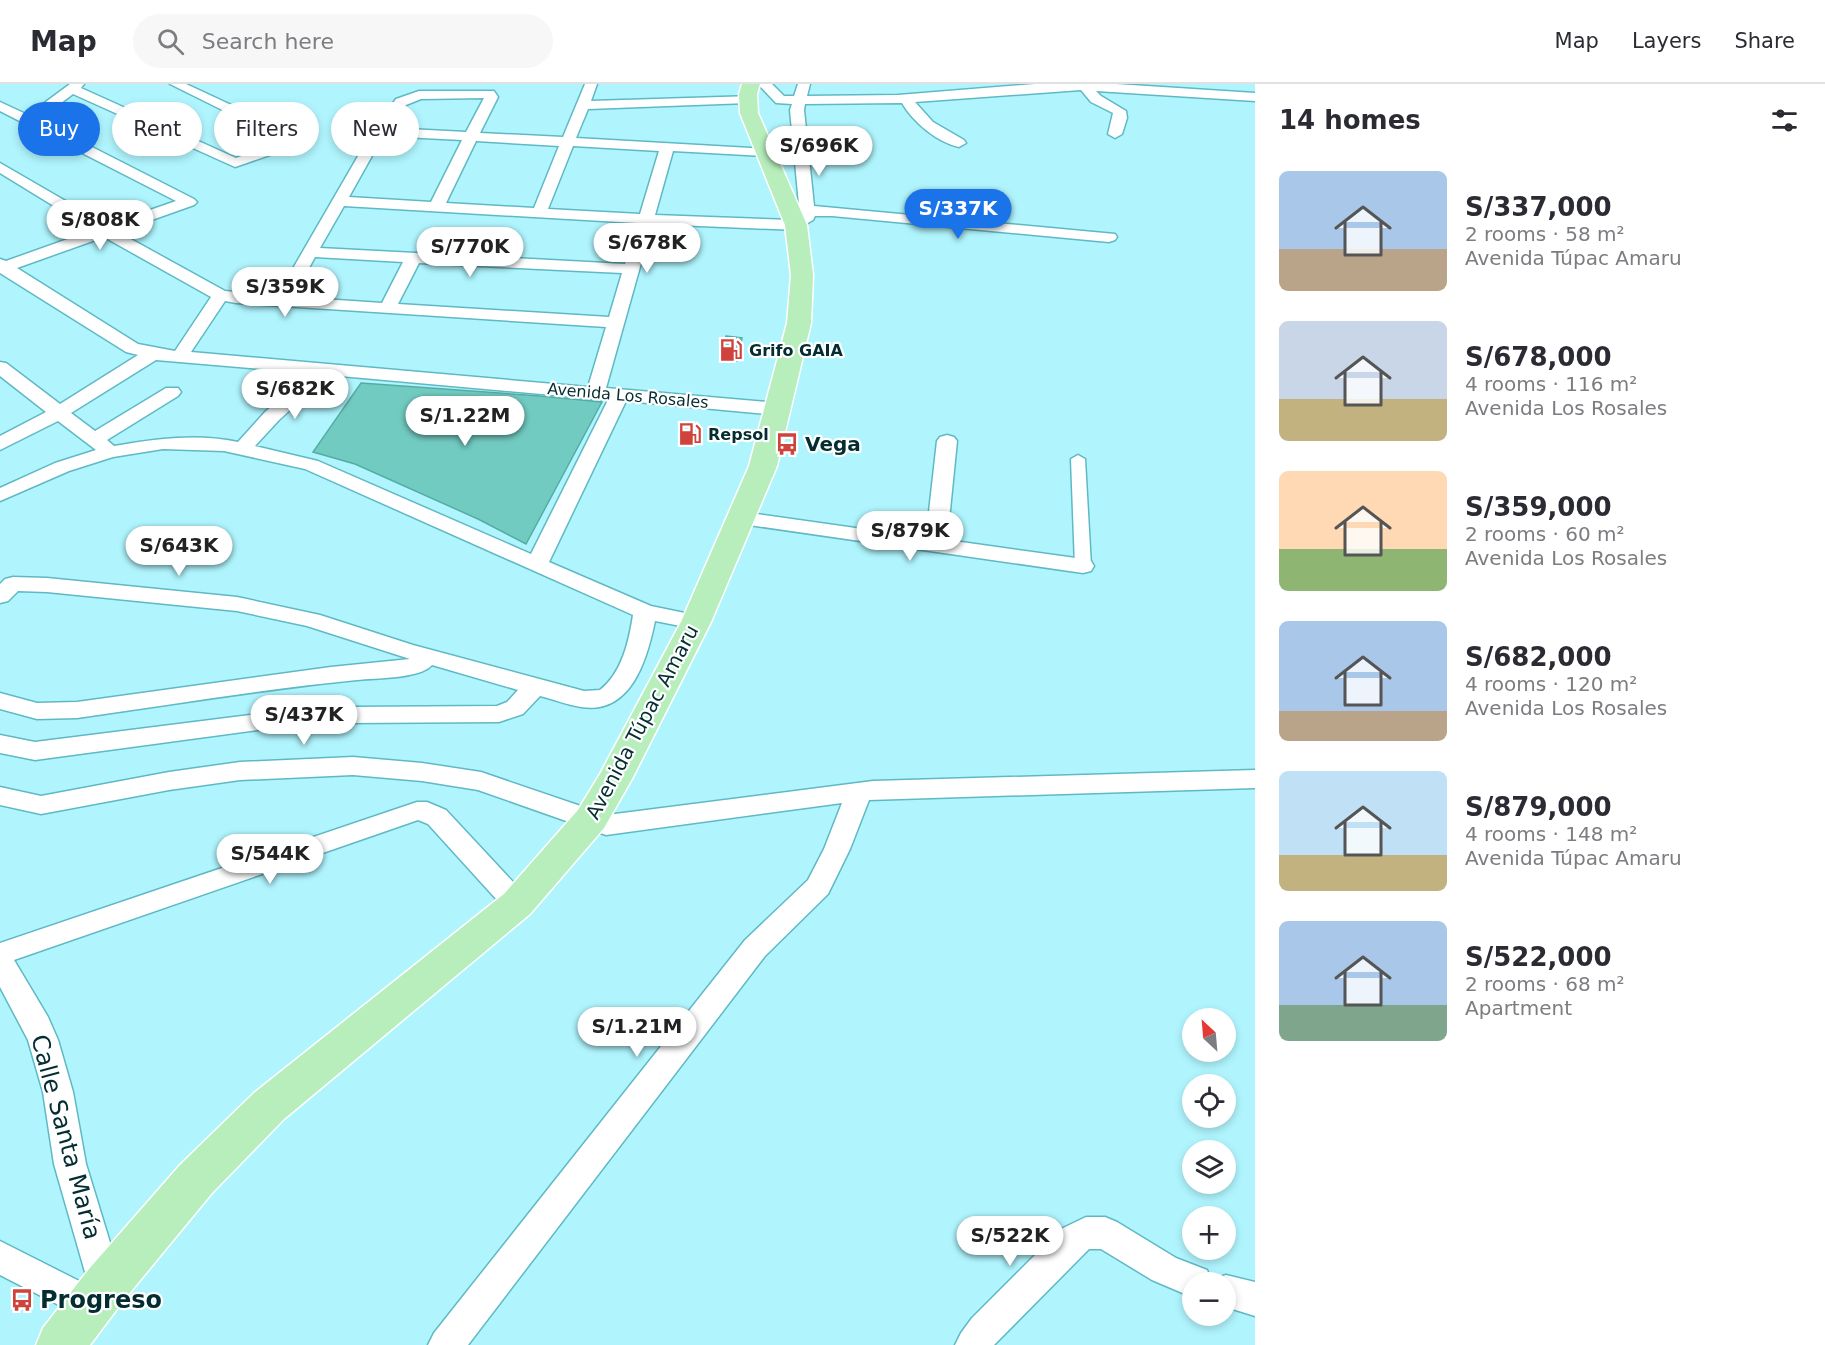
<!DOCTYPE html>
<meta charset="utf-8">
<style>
body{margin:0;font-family:"DejaVu Sans",sans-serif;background:#f7f7f7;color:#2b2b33;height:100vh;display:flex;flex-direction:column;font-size:22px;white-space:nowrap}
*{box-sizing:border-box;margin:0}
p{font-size:20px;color:#7c7c81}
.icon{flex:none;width:33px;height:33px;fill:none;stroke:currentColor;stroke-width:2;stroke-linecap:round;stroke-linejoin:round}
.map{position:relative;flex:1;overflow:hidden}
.side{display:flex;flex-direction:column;background:#fff;width:570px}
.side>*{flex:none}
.banner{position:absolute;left:18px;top:18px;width:570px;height:54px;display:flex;gap:12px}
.needle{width:39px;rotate:334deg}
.controls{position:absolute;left:1182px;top:924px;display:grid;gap:12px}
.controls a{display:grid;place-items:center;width:54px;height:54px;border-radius:50%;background:#fff;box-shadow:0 3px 9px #0003;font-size:30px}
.price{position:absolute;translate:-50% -51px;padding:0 14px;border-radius:21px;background:#fff;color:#222;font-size:20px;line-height:39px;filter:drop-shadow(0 2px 3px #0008)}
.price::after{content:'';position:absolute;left:50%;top:36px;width:18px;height:14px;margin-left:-9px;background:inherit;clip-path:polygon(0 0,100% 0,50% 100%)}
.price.current{background:#1a73e8;color:#fff}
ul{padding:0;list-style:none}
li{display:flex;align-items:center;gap:18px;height:150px;padding:0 24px}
li span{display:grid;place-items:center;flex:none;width:168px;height:120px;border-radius:9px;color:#555}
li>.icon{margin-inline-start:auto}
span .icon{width:72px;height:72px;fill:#fffc;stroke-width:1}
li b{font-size:26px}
h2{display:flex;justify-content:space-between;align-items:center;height:72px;padding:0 24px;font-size:26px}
.pill{padding:0 21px;border-radius:27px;background:#fff;box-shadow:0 3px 9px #0003;font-size:21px;line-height:54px}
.pill.current{background:#1a73e8;color:#fff}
header{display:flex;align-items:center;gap:36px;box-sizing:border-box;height:84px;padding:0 30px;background:#fff;border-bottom:2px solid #e1e1e2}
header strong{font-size:28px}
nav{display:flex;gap:33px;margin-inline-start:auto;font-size:21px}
.search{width:420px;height:54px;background:#f7f7f7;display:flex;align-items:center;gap:15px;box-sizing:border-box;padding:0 21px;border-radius:33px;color:#7c7c81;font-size:22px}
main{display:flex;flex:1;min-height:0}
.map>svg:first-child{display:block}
.building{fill:#72cbc1;stroke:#54ada4;stroke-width:1.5}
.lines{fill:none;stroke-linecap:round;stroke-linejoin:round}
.pedestrian-casing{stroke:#5fb9c4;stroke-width:3}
.minor-casing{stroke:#5fb9c4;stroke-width:3}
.trunk-casing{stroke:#fff;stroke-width:3}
.pedestrian{fill:#fff;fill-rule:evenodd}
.minor{fill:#fff;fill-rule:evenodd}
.trunk{fill:#b7eebc;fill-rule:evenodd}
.labels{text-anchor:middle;stroke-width:4.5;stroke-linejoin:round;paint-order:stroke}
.far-poi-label{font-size:16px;font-weight:bold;fill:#042d32;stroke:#fff;text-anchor:start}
.far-street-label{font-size:16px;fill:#042d32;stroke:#fff}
.poi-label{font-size:20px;font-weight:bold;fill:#042d32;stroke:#fff;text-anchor:start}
.street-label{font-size:20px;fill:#042d32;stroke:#fff}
.near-street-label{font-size:24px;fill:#042d32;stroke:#fff}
.near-poi-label{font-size:24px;font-weight:bold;fill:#042d32;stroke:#fff;text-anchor:start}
</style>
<header>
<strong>Map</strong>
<div class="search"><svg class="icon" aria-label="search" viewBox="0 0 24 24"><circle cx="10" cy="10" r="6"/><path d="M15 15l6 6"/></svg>Search here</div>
<nav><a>Map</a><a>Layers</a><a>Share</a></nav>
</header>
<main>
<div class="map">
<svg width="1255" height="1261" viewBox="0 0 1255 1261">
<rect width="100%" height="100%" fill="#b0f5fe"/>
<path class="building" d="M726 252 742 254 737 277 720 275Z
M361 299 540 312 602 318 526 460 478 435 355 380 313 368Z"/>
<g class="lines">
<g class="pedestrian-casing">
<path id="pedestrian" d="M1078 371 1085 375 1091 482 1083 487 1075 482 1071 375Z"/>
</g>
<g class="minor-casing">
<path id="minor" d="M70 0H84L81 4 236 74 285 57 170 0H186L302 54 304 57 302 60 235 83 73 10 39 36 194 115 197 118 194 121 118 148 225 207 277 212 372 48 396 15 419 7H494L498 13 480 49 563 53 585 0H597L591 17 753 12 755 15 748 19 588 25 576 54 769 65 771 68 764 72 673 67 655 131 793 136 800 131 790 26 792 20 776 19 758 0H772L784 12H794L798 0H810L807 12 898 11 1035 0H1116L1255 9V17L1096 7 1101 12 1126 27 1127 34 1122 50 1115 54 1108 50 1113 29 1091 18 1081 6 915 18 933 38 964 56 966 59 959 63C937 58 913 38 902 19L805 20 804 26 814 122 1115 150 1117 153 1115 156 1109 158 832 132H815L813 136 796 146 652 140 606 304 779 319 786 321 788 325 786 329 779 331 626 317 549 478 651 522 704 533 707 538 704 543 696 545 655 537C647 576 631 631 581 623 567 621 553 615 540 612L523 630 499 638 350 639 266 645 35 676 0 669V651L35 658 266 629 350 623 497 622 507 618 518 606 432 581C420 595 375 594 357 596 264 605 170 621 77 634L37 635 0 625V609L37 619 77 618 331 583 410 575 307 542 237 527 47 508 18 507 8 517 0 519V500L5 495 13 493 47 494 237 513 320 531 413 561 584 607 600 606C622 589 629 557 633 531L305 385 224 367 163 365 113 373 69 387 0 417V404L55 379 96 366 58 337 0 366V352L46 328 0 292V278L6 279 60 320 138 271 126 268 0 189V175L6 177 93 146 0 89V79L107 141 176 117 0 27V18L28 31ZM484 14 466 48 389 44 406 21 421 15ZM383 52 462 56 431 118 349 113ZM476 57 559 62 534 124 446 119ZM573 62 659 67 640 130 548 125ZM344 122 637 139 625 180 320 164ZM104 153 211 213 175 267 138 260 17 184ZM315 173 403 178 382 219 293 213ZM419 179 622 189 609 233 398 220ZM225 217 236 219 606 243 588 303 191 268ZM156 276 310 289 265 328 238 358C197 349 155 355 114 362L107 356 178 312 181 308 178 304H166L95 347 71 329ZM329 291 608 316 531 470 318 377 255 362 279 336Z
M947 351 954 353 957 357 947 456 1083 475 1091 477 1094 482 1091 487 1083 489 742 440 735 438 732 434 735 430 742 428 926 454 937 357 940 353Z
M353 673 422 679 481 688 607 731 873 697 1255 686V704L869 716 850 765 828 810 765 872 468 1261H428L434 1249 745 856 808 796 824 765 842 719 606 751 478 706 422 697 353 691 240 696 169 706 41 730 0 721V703L41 712 169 688 240 678Z
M417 718H427L446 726 527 813 531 820 527 827 517 831 507 827 428 740 418 736 14 876 48 933 58 956 73 1008 86 1080 123 1201 118 1213 106 1217 102 1232 90 1237 0 1191V1157L89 1202 54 1080 43 1008 28 956 0 903V859Z
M1086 1133H1105L1117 1138 1176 1174 1207 1186 1212 1198H1192V1213L1152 1196 1101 1165H1089L994 1261H955L961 1249 972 1234 1061 1145Z
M1226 1191 1255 1198V1232L1226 1223V1198H1213L1214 1195Z"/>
</g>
<g class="trunk-casing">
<path id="trunk" d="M742 0H760L757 10 758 29 807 141 813 191 811 239 777 382 711 538 633 693 604 744 530 830 284 1035 212 1109 123 1217 90 1261H36L43 1244 89 1185 180 1081 254 1009 504 810 578 726 600 690 681 538 749 382 787 239 791 191 785 141 740 29 739 10Z"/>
</g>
<use href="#pedestrian" class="pedestrian"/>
<use href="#minor" class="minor"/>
<use href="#trunk" class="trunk"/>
</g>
<defs>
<g id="fuel-bare" transform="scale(1.8)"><path d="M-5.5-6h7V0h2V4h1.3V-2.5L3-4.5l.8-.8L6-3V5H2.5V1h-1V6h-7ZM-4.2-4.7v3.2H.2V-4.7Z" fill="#d0423c" stroke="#fff" stroke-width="2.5" paint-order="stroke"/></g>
<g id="bus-bare" transform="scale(1.8)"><path d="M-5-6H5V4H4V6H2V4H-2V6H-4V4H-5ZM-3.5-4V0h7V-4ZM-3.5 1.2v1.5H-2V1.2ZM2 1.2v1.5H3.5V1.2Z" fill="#d0423c" stroke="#fff" stroke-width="2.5" paint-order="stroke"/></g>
</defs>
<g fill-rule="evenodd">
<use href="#fuel-bare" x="731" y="266"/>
<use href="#fuel-bare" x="690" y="350"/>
<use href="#bus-bare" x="787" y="360"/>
<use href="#bus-bare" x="22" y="1216"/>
</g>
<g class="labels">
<g class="far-poi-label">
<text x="749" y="272">Grifo GAIA</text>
<text x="708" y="356">Repsol</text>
</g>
<g class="far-street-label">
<text transform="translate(628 311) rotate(5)" y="6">Avenida Los Rosales</text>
</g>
<g class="poi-label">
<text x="805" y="367">Vega</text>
</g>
<g class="street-label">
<text transform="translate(642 638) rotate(-62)" y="7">Avenida Túpac Amaru</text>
</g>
<g class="near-street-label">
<text transform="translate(66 1053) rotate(75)" y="8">Calle Santa María</text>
</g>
<g class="near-poi-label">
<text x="40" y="1224">Progreso</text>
</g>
</g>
</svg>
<div class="controls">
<a><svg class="needle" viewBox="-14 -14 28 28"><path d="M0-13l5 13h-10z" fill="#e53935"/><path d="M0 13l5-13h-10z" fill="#7c7c81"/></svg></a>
<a><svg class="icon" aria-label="locate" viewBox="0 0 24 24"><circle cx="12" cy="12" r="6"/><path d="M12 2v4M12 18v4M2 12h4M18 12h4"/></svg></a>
<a><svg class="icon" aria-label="layers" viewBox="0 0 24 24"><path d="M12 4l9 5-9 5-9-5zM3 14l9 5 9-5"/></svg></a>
<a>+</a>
<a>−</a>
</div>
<b class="price" style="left:819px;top:93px">S/696K</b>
<b class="price current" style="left:958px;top:156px">S/337K</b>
<b class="price" style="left:100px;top:167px">S/808K</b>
<b class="price" style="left:647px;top:190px">S/678K</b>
<b class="price" style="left:470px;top:194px">S/770K</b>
<b class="price" style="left:285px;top:234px">S/359K</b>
<b class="price" style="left:295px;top:336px">S/682K</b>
<b class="price" style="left:465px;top:363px">S/1.22M</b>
<b class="price" style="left:910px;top:478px">S/879K</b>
<b class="price" style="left:179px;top:493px">S/643K</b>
<b class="price" style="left:304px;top:662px">S/437K</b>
<b class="price" style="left:270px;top:801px">S/544K</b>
<b class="price" style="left:637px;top:974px">S/1.21M</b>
<b class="price" style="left:1010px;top:1183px">S/522K</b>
<div class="banner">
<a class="pill current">Buy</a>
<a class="pill">Rent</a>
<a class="pill">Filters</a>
<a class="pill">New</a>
</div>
</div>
<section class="side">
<h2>14 homes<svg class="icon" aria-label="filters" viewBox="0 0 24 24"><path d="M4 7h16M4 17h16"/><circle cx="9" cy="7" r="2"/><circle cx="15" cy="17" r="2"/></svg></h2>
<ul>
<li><span style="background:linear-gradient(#a9c7e8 65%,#b9a48a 0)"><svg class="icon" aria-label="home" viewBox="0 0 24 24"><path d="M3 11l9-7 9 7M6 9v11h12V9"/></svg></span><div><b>S/337,000</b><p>2 rooms · 58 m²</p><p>Avenida Túpac Amaru</p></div></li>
<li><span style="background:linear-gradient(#c9d6e8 65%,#c2b280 0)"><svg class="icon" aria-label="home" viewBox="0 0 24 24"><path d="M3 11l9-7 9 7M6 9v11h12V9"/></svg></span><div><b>S/678,000</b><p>4 rooms · 116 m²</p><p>Avenida Los Rosales</p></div></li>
<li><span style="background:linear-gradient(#ffd9b3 65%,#8fb573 0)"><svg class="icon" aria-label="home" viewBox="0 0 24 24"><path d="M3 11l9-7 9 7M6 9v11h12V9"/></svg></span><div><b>S/359,000</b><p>2 rooms · 60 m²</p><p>Avenida Los Rosales</p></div></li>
<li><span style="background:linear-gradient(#a9c7e8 75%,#b9a48a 0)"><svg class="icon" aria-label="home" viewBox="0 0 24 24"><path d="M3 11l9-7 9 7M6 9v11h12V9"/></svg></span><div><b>S/682,000</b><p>4 rooms · 120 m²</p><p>Avenida Los Rosales</p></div></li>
<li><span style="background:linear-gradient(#bfe0f5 70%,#c2b280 0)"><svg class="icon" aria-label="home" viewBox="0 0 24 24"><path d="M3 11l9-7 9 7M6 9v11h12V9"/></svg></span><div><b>S/879,000</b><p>4 rooms · 148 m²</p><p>Avenida Túpac Amaru</p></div></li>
<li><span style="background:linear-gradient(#a9c7e8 70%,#7fa58c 0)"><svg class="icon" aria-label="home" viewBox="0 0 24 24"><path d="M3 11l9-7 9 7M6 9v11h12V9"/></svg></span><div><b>S/522,000</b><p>2 rooms · 68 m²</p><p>Apartment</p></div></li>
</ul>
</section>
</main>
